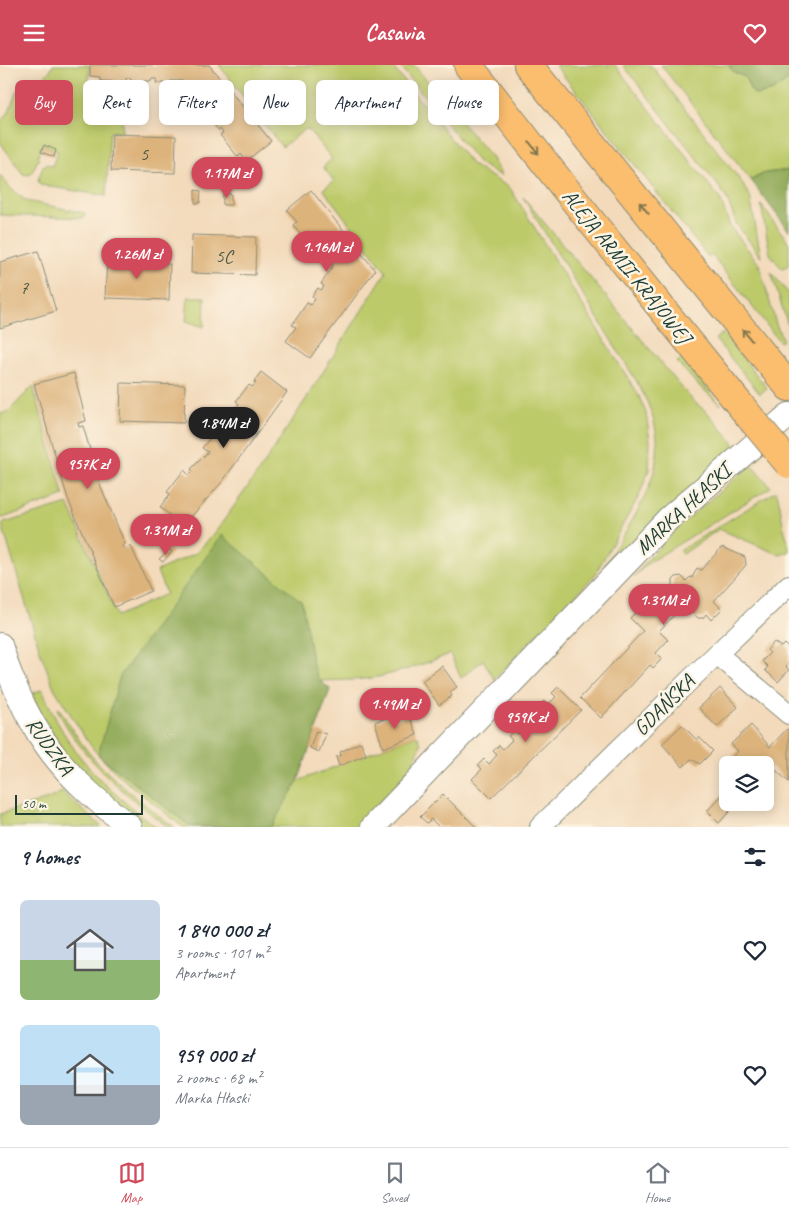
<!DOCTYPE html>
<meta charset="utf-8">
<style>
body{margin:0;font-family:Caveat,sans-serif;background:#f2f2f3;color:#1f2937;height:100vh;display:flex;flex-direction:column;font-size:19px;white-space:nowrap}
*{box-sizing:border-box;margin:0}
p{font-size:16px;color:#747a83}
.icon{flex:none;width:28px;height:28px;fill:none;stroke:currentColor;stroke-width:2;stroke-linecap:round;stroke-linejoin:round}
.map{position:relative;height:762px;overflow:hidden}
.drawer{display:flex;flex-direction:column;background:#fff;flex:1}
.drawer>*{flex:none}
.hud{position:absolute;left:15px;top:15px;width:500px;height:45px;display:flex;gap:10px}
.controls{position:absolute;left:719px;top:691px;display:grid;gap:10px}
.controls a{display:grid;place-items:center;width:55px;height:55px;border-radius:8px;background:#fff;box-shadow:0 2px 12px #0003;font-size:25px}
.scale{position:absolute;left:15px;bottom:12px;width:128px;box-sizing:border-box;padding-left:5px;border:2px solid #1f3d34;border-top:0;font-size:14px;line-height:18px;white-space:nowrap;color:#1f3d34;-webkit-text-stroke:4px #fcf5e5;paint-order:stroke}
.price{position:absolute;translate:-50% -42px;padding:0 11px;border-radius:18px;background:#d1495b;color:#fff;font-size:16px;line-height:32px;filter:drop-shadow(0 1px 2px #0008)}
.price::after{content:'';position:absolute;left:50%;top:30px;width:15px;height:11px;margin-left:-8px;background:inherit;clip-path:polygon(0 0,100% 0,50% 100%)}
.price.on{background:#222;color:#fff}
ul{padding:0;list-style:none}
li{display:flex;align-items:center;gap:15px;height:125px;padding:0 20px}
li span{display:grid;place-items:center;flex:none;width:140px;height:100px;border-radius:8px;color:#555}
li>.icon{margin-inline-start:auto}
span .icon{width:60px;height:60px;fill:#fffc;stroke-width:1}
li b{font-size:21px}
h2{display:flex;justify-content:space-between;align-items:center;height:60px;padding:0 20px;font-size:21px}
.tag{padding:0 18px;border-radius:8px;background:#fff;box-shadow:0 2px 12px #0003;font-size:18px;line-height:45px}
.tag.on{background:#d1495b;color:#fff}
header{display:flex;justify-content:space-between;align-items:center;height:65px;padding:0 20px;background:#d1495b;color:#fff;font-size:22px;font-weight:700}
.tab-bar{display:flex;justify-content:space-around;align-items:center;height:70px;border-top:1px solid #e0e1e3;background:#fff;font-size:14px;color:#747a83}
.tab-bar a{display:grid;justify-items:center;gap:2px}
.tab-bar .on{color:#d1495b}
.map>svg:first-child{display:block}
.green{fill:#bdca6b;stroke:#6e8450}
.forest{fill:#96ae5f;stroke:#5a764a}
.building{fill:#ddb37c}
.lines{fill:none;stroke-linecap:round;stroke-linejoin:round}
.minor-casing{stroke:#898c78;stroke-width:22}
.tertiary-casing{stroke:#898c78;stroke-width:26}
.motorway-casing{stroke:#898c78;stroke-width:30}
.minor{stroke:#fff;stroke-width:20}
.tertiary{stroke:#fff;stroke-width:24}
.motorway{stroke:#fbbd6e;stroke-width:28}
.motorway-bridge-casing{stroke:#898c78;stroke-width:30;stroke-linecap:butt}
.motorway-bridge{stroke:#fbbd6e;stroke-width:28}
.oneway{stroke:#82774e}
.labels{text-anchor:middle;stroke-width:5;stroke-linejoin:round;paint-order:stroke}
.number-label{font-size:19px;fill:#4e5a46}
.street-label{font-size:21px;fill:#1f3d34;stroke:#fcf5e5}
</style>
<header><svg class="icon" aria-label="menu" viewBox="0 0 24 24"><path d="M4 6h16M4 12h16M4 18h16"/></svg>Casavia<svg class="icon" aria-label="heart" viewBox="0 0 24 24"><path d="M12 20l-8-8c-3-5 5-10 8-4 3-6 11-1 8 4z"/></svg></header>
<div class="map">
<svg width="789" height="762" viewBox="0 0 789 762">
<rect width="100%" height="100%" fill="#fcf5e5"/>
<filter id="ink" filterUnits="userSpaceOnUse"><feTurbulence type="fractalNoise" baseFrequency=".02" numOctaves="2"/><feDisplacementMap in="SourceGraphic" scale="10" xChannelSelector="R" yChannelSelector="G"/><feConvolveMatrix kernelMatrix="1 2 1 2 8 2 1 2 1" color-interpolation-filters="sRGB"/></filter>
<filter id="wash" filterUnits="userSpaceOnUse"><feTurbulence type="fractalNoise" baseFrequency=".0096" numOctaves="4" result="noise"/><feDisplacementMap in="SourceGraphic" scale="20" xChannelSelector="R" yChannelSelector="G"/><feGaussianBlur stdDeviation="1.12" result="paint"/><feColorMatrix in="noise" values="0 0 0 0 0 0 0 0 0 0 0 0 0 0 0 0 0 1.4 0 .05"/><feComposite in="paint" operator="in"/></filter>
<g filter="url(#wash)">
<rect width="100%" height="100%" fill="#f3dabb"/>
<path class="green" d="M53 0H89V18L123 19 122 67H110L106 131 40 120 38 115 43 101 47 99 52 101 58 86 43 79 38 91 39 93 31 109 28 110 23 109 0 77V57L9 47 17 25C33 21 45 15 53 0Z
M219 0H391L472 100 510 123 639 331 646 348 650 376 649 405 639 431 594 511 494 614 483 595 461 613 450 589C429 597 408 605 386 610 365 616 342 615 320 616L330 624 298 716 417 670 421 679C410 713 379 737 355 762H183L123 714 98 690 86 674 54 623 41 589 2 460 4 458 68 439 117 551 166 529 157 506 196 488 214 469 264 399 308 331 386 207 323 124 334 116 323 102 332 94 307 63 282 82Z
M399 0H414L491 92 502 111 495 108 479 98Z
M555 0H615L720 134 730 161 759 199 776 259 783 275 780 277 712 190 709 193Z
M623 0H651L740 115 750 131 761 192 737 160 727 134 720 123Z
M661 0H730V3L735 8 745 12 751 26 757 30 773 26 789 14V105L765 108 751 115Z
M0 110 11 124 26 136 85 148 84 153 0 150Z
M523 132 693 336 708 348 736 381 604 506C607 493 619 478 626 466 659 410 671 377 637 317Z
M761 140 789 178V200L782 204 770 189Z
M771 207 789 229V264Z
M188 232H205L204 262 186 256Z
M723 268 767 323 760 329 715 274Z
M683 293 721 340 696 318 677 297Z
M33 321 64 431 3 453H0V349L9 346Z
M751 400 771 422 648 498 634 512C666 469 710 435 751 400Z
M776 426C781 439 781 453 785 467 787 474 789 479 789 487L780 490 719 464 683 489 679 486Z
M42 624C69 690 101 720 156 762H146L97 722 68 692 28 631Z
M59 643C68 658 78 674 89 688 114 717 144 739 174 762H168C123 727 83 696 57 644Z
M62 727 102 762H0V749L48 734Z"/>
<path class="forest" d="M730 0H789V14L773 26 756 30 751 26 745 12 735 8 730 3Z
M789 105V166L751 115 765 108Z
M222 470 302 537 313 600 319 615 330 624 298 716 271 762H191L98 690 120 611Z"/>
<g id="blocks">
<path class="building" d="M90 0H209L271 76 246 96 241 89 238 92 220 70 223 68 220 64 219 66 206 50 208 48 205 45 202 47 182 23 186 20 182 16H171V18H156L157 14H151V16H131V13H126V17L100 16V12L90 11Z
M112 69 176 71 175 108 111 106Z
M44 80 56 85 54 92 41 87Z
M195 125 201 126 200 138H195Z
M311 125 375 205 310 293 286 276 296 262 292 260 307 238 311 240 315 234 312 231 318 223 321 225 323 223 324 221 321 219 333 201 325 191 321 193 314 186 317 184 314 179 310 182 293 160 297 157 287 145Z
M223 129H231V140H223Z
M192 170 256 172 255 210 191 208Z
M38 186 56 246 0 263V197Z
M107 192 132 193V198L170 199 169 235 105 233Z
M261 307 287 327 222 417 183 461 160 442 170 429 167 427 184 405 189 410 193 406 191 404 208 387 202 383 219 362 222 364 225 360 223 358 239 339 236 336 249 320 252 322 256 318 254 316Z
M74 308 86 356 78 358 79 362 83 361 101 422 125 479 122 481 124 484 131 481 151 526 114 542 68 434 34 319Z
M121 318 185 320 184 358 120 356Z
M722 482 745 492 746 500 714 536 722 544 711 555 706 549 703 553H698L690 546 692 544 689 541 680 550 677 547 659 566 668 575 656 588 662 594 653 603 650 600 601 653 580 633 643 566 630 553 643 540 649 545 654 539 649 534 661 522H665L668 524 673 520V515L676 512 681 511 686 516 690 512 692 513 697 503 701 505Z
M169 484 172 487 163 497 159 494Z
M774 577 781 582 784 579 789 584V599L786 602 789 605 778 617 765 605 768 602 762 596 770 588 767 585Z
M442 601 457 622 450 627 452 631 439 640 422 616Z
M558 622 581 645 491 733 472 714 482 704 478 700 484 694 489 699 497 690 493 686 499 680 503 684 512 675 508 671 514 665 518 669 527 661 523 657 529 651 533 655 541 646 537 642 544 636 547 640 556 632 552 628Z
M720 623 738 642 717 662 699 643Z
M409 650 417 670 383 683 375 657 391 651 393 656Z
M682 660 697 675 699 672 713 686 700 699 691 694 683 702 662 679Z
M751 660 770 682 787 664 789 666V717L771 701 765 708V700H751L744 692 738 698 733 691 738 686 731 679Z
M316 666 326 669 319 687 310 683Z
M361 677 366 690 339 701 336 692 341 690 340 687Z
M728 724V738H737L719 758 707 746Z
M443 729 476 762H439L431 754 427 758 420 752Z"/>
</g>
</g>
<g filter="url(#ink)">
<use href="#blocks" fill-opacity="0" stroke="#898c78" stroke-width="1"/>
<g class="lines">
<g class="minor-casing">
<path id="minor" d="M717 589 789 649
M540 762 696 609 789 520"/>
</g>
<g class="tertiary-casing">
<path id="tertiary" d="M0 580C17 636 42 685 86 725 100 738 115 750 130 762
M373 762 669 453 789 350"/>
</g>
<g class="motorway-casing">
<path id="motorway" d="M468 0 586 150 745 346
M528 0 789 322"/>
</g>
<use href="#minor" class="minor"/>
<use href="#tertiary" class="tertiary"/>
<use href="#motorway" class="motorway"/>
<g class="motorway-bridge-casing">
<path id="motorway-bridge" d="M745 346 789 399"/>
</g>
<use href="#motorway-bridge" class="motorway-bridge"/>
</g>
<defs><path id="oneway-shaft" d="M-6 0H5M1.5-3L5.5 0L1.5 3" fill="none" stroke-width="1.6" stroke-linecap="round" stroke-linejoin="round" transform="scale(1.25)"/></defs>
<g class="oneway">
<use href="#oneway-shaft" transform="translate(534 83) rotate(52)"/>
<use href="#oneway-shaft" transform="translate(644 143) rotate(-129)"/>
<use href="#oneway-shaft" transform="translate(747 270) rotate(-129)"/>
</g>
</g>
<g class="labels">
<g class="number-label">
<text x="144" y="95">5</text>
<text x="224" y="197">5C</text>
<text x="24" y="229">7</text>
</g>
<g class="street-label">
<text transform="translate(627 201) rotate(51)" y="7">ALEJA ARMII KRAJOWEJ</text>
<text transform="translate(683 444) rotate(-43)" y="7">MARKA HŁASKI</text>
<text transform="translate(664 640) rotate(-45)" y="7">GDAŃSKA</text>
<text transform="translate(50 681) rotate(54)" y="7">RUDZKA</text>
</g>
</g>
</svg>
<div class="controls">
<a><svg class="icon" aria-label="layers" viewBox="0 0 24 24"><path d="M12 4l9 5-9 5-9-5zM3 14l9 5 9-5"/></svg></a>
</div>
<div class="scale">50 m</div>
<b class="price" style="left:227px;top:134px">1.17M zł</b>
<b class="price" style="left:327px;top:208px">1.16M zł</b>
<b class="price" style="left:137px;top:215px">1.26M zł</b>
<b class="price on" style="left:224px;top:384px">1.84M zł</b>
<b class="price" style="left:88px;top:425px">957K zł</b>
<b class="price" style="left:166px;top:491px">1.31M zł</b>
<b class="price" style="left:664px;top:561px">1.31M zł</b>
<b class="price" style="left:395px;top:665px">1.49M zł</b>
<b class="price" style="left:526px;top:678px">959K zł</b>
<div class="hud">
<a class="tag on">Buy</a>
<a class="tag">Rent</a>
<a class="tag">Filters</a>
<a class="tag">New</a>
<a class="tag">Apartment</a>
<a class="tag">House</a>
</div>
</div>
<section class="drawer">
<h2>9 homes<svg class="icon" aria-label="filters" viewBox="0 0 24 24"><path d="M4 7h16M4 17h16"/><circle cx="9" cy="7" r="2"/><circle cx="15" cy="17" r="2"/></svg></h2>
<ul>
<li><span style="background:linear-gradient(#c9d6e8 60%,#8fb573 0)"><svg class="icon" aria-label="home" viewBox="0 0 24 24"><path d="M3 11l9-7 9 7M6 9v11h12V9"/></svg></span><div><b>1 840 000 zł</b><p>3 rooms · 101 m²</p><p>Apartment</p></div><svg class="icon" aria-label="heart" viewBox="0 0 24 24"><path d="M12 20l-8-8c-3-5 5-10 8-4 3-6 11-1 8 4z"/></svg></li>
<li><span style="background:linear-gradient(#bfe0f5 60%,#9aa5b1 0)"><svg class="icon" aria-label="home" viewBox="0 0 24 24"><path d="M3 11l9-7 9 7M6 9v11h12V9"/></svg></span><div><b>959 000 zł</b><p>2 rooms · 68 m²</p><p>Marka Hłaski</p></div><svg class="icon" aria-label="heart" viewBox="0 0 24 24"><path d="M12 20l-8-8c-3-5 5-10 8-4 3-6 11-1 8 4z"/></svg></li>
</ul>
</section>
<nav class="tab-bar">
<a class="on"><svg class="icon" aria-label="map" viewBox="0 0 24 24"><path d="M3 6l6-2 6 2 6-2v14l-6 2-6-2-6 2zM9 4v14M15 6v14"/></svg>Map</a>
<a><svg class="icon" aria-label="saved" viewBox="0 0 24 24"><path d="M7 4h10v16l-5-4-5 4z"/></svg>Saved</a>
<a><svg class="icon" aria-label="home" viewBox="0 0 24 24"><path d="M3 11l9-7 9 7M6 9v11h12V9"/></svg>Home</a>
</nav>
